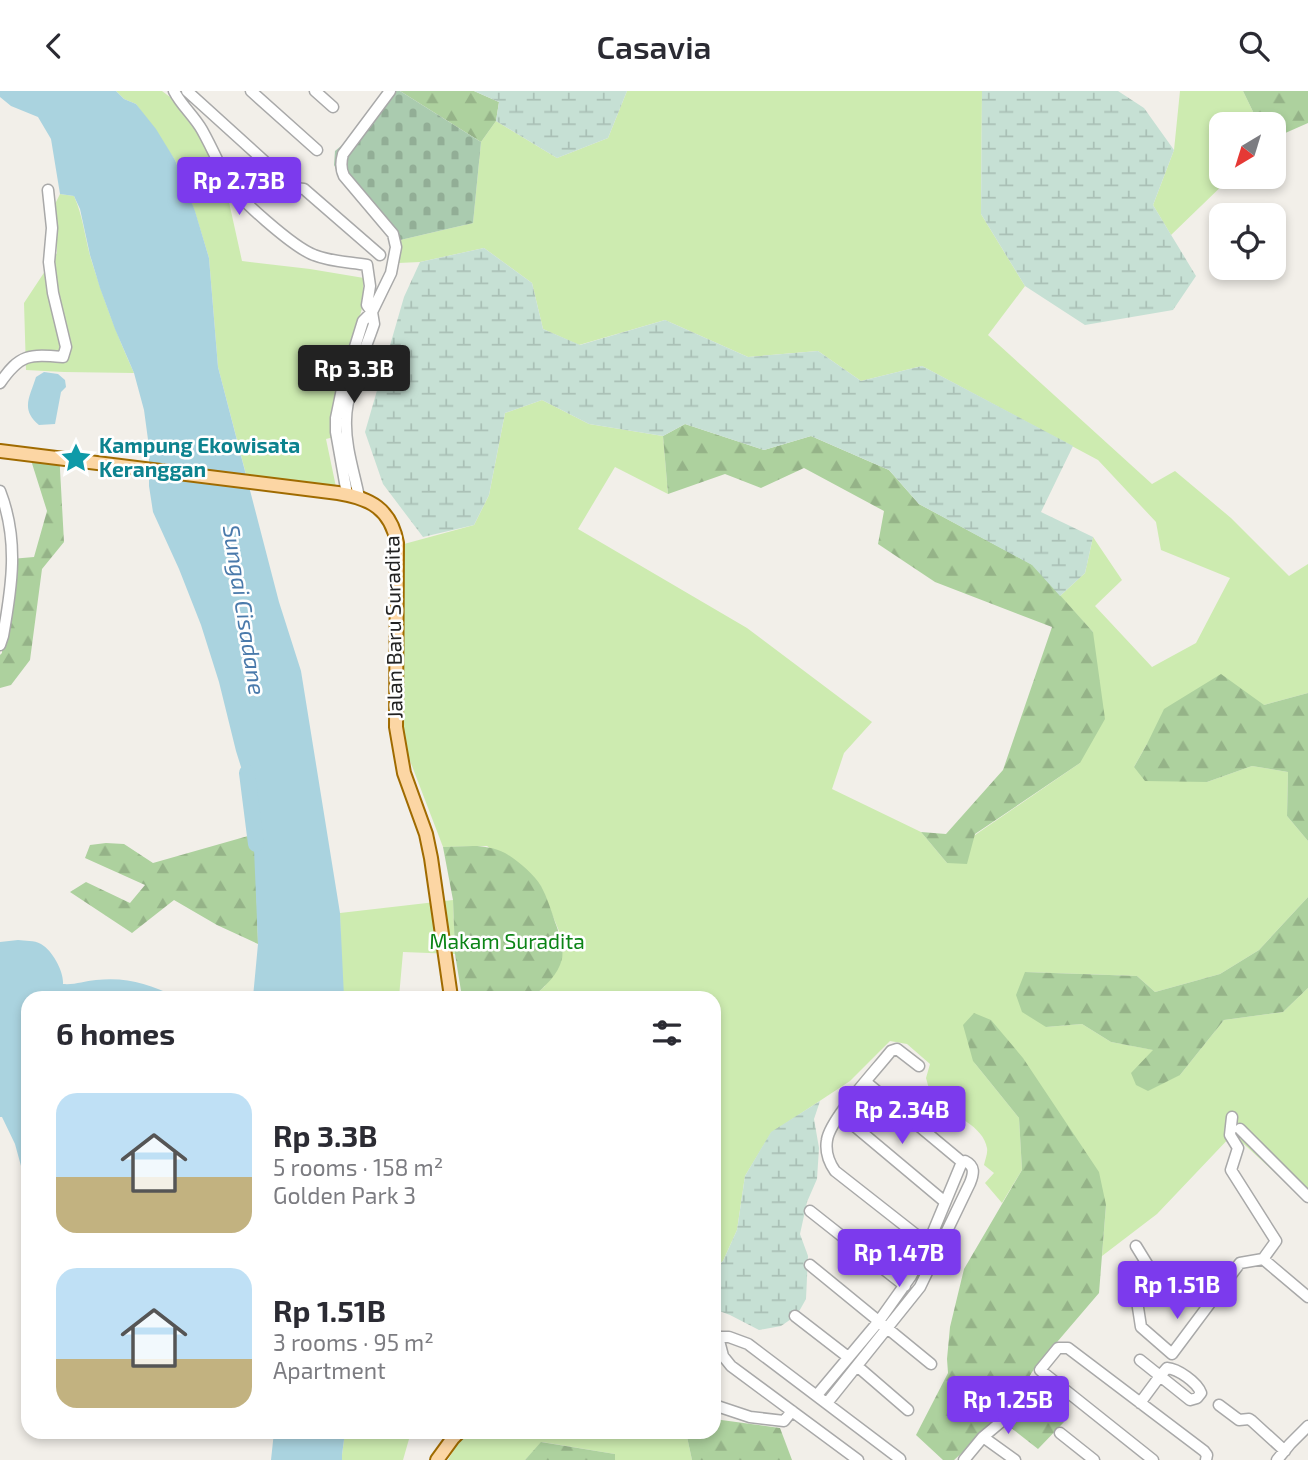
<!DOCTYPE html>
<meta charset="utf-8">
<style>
body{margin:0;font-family:"Exo 2",sans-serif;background:#f2f2f3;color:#2b2b33;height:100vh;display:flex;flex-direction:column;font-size:26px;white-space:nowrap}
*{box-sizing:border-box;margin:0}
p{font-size:23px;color:#7c7c81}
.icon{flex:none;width:38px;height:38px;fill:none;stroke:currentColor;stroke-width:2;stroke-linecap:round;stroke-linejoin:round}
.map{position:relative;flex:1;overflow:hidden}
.panel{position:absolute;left:21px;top:900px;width:700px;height:448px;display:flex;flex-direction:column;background:#fff;border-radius:21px;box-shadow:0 4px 10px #0003}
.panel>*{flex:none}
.needle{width:46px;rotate:218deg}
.fabs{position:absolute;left:1209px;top:21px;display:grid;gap:14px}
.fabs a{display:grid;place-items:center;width:77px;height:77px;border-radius:14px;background:#fff;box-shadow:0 4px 10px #0003;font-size:35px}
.price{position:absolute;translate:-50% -60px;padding:0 16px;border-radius:7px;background:#7c3aed;color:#fff;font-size:23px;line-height:46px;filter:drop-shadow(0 2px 4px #0008)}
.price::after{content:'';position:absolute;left:50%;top:42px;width:21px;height:16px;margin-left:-10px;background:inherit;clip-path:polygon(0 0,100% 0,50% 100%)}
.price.on{background:#222;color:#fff}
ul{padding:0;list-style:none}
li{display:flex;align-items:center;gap:21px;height:175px;padding:0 35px}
li span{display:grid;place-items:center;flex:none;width:196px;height:140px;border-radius:21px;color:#555}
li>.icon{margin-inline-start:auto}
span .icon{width:84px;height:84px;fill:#fffc;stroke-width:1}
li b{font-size:30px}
h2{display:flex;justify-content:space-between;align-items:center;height:84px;padding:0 35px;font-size:30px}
header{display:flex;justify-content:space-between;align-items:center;height:91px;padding:0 35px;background:#fff;font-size:32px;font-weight:600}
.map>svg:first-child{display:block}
.grass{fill:#cdebb0}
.forest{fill:url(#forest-firs)}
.wetland{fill:url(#wetland-marsh)}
.cemetery{fill:url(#cemetery-stones)}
.water{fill:#aad3df}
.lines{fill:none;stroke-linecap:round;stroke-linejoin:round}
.river{stroke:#aad3df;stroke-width:16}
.minor-casing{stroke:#a9a9a9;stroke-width:13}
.major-casing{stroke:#a06b00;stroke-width:16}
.minor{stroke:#fff;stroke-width:10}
.major{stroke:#fcd6a4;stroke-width:12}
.labels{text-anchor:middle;stroke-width:5;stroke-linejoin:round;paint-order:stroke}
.culture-label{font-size:21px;font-weight:bold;fill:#0d838f;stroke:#fff;text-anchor:start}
.street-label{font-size:21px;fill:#222;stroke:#fff}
.park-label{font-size:21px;fill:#0c8416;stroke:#fff}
.water-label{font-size:23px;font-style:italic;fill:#4a7aab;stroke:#fff}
</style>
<header><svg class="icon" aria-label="back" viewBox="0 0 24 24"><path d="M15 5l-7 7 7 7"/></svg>Casavia<svg class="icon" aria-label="search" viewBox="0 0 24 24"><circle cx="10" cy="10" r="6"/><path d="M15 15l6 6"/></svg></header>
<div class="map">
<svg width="1308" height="1369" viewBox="0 0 1308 1369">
<defs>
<pattern id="forest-firs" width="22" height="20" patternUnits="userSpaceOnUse" patternTransform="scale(1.75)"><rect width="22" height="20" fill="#add19e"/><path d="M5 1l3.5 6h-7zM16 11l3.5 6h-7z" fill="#95b388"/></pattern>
<pattern id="wetland-marsh" width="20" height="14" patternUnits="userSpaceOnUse" patternTransform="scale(1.75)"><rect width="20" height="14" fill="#c6e0d4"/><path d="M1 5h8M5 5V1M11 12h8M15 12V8" fill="none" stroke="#aac0b6"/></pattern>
<pattern id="cemetery-stones" width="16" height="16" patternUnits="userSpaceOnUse" patternTransform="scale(1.75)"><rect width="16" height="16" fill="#aacbaf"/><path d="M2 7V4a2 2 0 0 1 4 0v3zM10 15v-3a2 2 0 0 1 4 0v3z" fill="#92ae96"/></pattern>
</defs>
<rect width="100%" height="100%" fill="#f2efe9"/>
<path class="grass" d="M116 0H162L170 6 200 45 227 102 242 170 310 178 364 187 362 217 337 311 334 346 326 348 336 396 248 391 218 276 209 167 195 121 175 69 136 13 124 8Z
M627 0H982L981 123 1025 195 988 244 1152 393 1175 380 1231 427 1289 485 1308 473V602L1264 614 1147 653 1134 676 1207 691 1252 675 1288 681 1287 725 1308 750V806L1259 859 1220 883 1155 901 1137 885 1025 881 1046 936 1082 933 1111 951 1154 959 1180 984 1224 929 1283 921 1308 897V1112L1233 1043 1157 1123 1102 1165 1106 1114 973 970 1019 1027 1022 1079 1002 1112 985 1092 994 1082 984 1074C985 1069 988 1062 987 1057 984 1036 952 1021 934 1016L926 987 930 973 907 953 890 950 850 990 771 1042 745 1085 737 1139 723 1170 714 1178V906H533L545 895 559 840 540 794 487 755 443 756 391 620 393 456 474 434 489 404 505 322 542 309 589 333 663 345 668 403 615 376 578 438 747 537 872 631 844 662 832 698 921 741 947 772 975 744 1080 672 1093 541 1060 505 1085 482 1093 446 1122 489 1095 515 1152 576 1196 552 1230 487 1161 459 1156 431 1098 369 922 275 861 290 818 260 748 266 665 229 579 254 543 238 532 192 484 157 420 171 398 172 396 150 473 132 481 51 496 30 557 67 608 47Z
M1180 0H1243L1259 33H1222V86H1231L1171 144 1153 114 1174 59Z
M60 103 74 105C83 125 85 147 91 168 103 207 117 244 134 282L64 281 26 279 24 212 57 162 55 113Z
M453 809 455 863 403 861 399 906H342L340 822Z
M465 1340 686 1341 692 1369H615V1363L542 1351 525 1369H448Z
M345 1341H411L403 1369H342V1364Z"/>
<path class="forest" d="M400 0H474L499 11 496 30 481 51Z
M1243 0H1308V32L1274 47V33H1259Z
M685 333 764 359 811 345 889 379 919 413 1033 474 1093 541 1105 628 1080 672 975 743 967 773 947 772 921 741 946 743 1003 679 1052 536 935 491 878 453 884 420 804 377 761 397 725 383 668 403 663 345Z
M59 360 64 451 42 478 30 569 11 594 0 597V564L2 562 3 514 11 468 34 466 47 420 30 366Z
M1221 583 1264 614 1308 602V750L1287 725 1288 681 1252 675 1207 691 1145 690 1134 676 1147 653 1164 618Z
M255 743 258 853 217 834 174 809 132 842 70 801 86 791 130 812 145 794 85 767 90 754 106 752 124 753 153 772Z
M473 755C484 755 495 757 505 762 517 769 534 783 541 795 547 806 551 819 555 831 559 841 564 856 562 868 558 884 545 895 533 906H462L455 863 453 809 443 756Z
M1308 806V897L1283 921 1224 929 1180 984 1148 1000 1136 994 1131 982 1153 959 1111 951 1082 933 1046 936 1022 921 1016 904 1025 881 1137 885 1155 901 1220 883 1259 859Z
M974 922 991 929 1023 967 1099 1081 1106 1114 1099 1202 1034 1278 1023 1296 1064 1331 1038 1358 1010 1336 1016 1328 1006 1322 954 1369H943L916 1344 948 1282 947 1268 950 1236 964 1178 1022 1079 1019 1027 973 970 963 934Z
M714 1328 780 1337 792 1369H692L686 1341 714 1340Z
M541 1351 615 1363V1369H525Z"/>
<path class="wetland" d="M474 0H627L608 47 557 67 496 30 499 11Z
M982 0H1118L1144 17 1174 59 1153 114 1196 185 1173 219 1085 234 1025 195 981 123Z
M484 157 532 192 543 238 580 254 665 229 748 266 818 260 861 290 922 275 1073 355 1041 421 1093 446 1085 482 1060 505 1032 474 919 413 889 379 811 345 764 359 685 333 663 345 589 333 542 309 505 322 489 404 474 434 423 446 383 393 365 341 404 206 420 171Z
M820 1010 814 1028 819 1057 817 1088 807 1111 800 1143 808 1165 806 1208 797 1224 781 1235 759 1239 730 1224 714 1218V1178L723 1170 737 1139 745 1085 771 1041Z"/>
<path class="cemetery" d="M393 0H400L481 51 473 132 396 150 339 84 334 74 335 60 374 28Z"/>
<path class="water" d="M0 0H116L124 8 136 13 156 38 175 69 195 120 209 167 218 276 279 511 301 580 340 822 344 906H253L258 853 252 711 236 660 219 591 201 534 179 478 153 421 149 395V356L144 319 134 282 115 238 100 197 90 164 80 118 74 105 60 103 51 48 38 26 11 15 0 6Z
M44 281 58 283 65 289 66 296 61 301 55 333 39 334C20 318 30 306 36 286Z
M18 849C25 850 34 849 41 853 53 860 64 881 63 893 75 894 84 890 96 889 129 886 147 893 177 906H139L133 905 112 904 92 906H28V1075H21L15 1053 2 1026H0V851Z
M274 1341H345L342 1364V1369H271Z"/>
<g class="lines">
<path class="river" d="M247 682 256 753"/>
<g class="minor-casing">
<path id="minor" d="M174 0C181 14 194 25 202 39 211 55 218 71 226 87 235 106 295 157 314 164 331 171 350 171 367 174L370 195 367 214 372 221 374 233C365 260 346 301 346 329 345 355 354 381 359 406
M187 0 294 97 304 98 380 164
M251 0 317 59
M315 0 333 16
M0 292C20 263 29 263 63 266L66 256 53 202 49 171 52 137 48 99
M0 400C19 449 12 495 3 545L0 554
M347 403 336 341V327L342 298 363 230 372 221 391 182 396 156 393 143 344 85C340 77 341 70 343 63L390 0
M919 975 897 958 891 960C876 979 830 1028 827 1049 825 1061 828 1070 835 1080L928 1153
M866 991 962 1071
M840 1023 945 1111
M1232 1026 1230 1044 1238 1057 1231 1079 1276 1150 1263 1168 1308 1206
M1240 1038 1308 1106
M810 1120 905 1195
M1136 1155 1152 1181 1137 1210 1141 1236 1172 1263 1240 1172 1263 1168
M810 1174 931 1273
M795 1225 848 1266
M715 1242 718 1246 723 1265 731 1275 858 1369
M718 1246H729L748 1253 900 1368
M1140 1269 1160 1285 1167 1277C1178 1278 1197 1291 1201 1302L1197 1307 1190 1309 1160 1285 1140 1312
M857 1275 908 1319
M817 1304 879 1230 911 1185 928 1153 962 1071 965 1070C975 1075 974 1082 970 1092L920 1196 827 1312
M714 1314 750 1326 784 1330 792 1320
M1219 1314 1239 1329 1249 1328 1252 1330 1285 1360
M1060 1342 1094 1369
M983 1346 1015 1369
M964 1369 983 1346 1008 1325
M1153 1369 1040 1279 1058 1257H1068L1204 1360 1207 1364 1206 1369
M1277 1369 1290 1353 1308 1335"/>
</g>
<g class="major-casing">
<path id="major" d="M0 360 338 402C370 407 391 418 397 452L396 636 404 682 426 743 431 767 451 906
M437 1369 453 1347 460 1340"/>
</g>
<use href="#minor" class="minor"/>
<use href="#major" class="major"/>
</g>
<defs>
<g id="sight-bare" transform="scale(2.415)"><path d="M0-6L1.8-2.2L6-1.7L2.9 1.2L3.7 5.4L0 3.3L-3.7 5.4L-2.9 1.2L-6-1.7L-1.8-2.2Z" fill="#0f9aa8" stroke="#fff" stroke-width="2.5" paint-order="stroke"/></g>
</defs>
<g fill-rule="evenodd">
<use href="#sight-bare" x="76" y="367"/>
</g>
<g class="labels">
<g class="culture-label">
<text x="99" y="362">Kampung Ekowisata<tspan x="99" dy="24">Keranggan</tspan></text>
</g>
<g class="street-label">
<text transform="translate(394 536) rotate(-91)" y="7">Jalan Baru Suradita</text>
</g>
<g class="park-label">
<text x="507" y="858">Makam Suradita</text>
</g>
<g class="water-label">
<text transform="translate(244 519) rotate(81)" y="8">Sungai Cisadane</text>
</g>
</g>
</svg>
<div class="fabs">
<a><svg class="needle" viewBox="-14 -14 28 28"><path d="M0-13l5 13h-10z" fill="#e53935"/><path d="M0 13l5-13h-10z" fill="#7c7c81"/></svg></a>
<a><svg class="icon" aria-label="locate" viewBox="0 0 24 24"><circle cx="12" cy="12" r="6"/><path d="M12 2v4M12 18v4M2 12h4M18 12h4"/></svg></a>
</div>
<b class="price" style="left:239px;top:126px">Rp 2.73B</b>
<b class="price on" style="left:354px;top:314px">Rp 3.3B</b>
<b class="price" style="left:902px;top:1055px">Rp 2.34B</b>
<b class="price" style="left:899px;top:1198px">Rp 1.47B</b>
<b class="price" style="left:1177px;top:1230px">Rp 1.51B</b>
<b class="price" style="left:1008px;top:1345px">Rp 1.25B</b>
<section class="panel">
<h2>6 homes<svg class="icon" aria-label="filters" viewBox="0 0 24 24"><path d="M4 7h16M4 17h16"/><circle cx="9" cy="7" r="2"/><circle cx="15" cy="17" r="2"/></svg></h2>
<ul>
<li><span style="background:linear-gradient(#bfe0f5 60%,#c2b280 0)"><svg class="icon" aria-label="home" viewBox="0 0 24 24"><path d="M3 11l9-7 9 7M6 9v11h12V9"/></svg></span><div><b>Rp 3.3B</b><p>5 rooms · 158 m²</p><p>Golden Park 3</p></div></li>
<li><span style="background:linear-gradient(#bfe0f5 65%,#c2b280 0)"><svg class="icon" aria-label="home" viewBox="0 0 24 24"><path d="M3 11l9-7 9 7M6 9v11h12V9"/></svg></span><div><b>Rp 1.51B</b><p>3 rooms · 95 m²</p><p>Apartment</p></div></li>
</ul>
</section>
</div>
